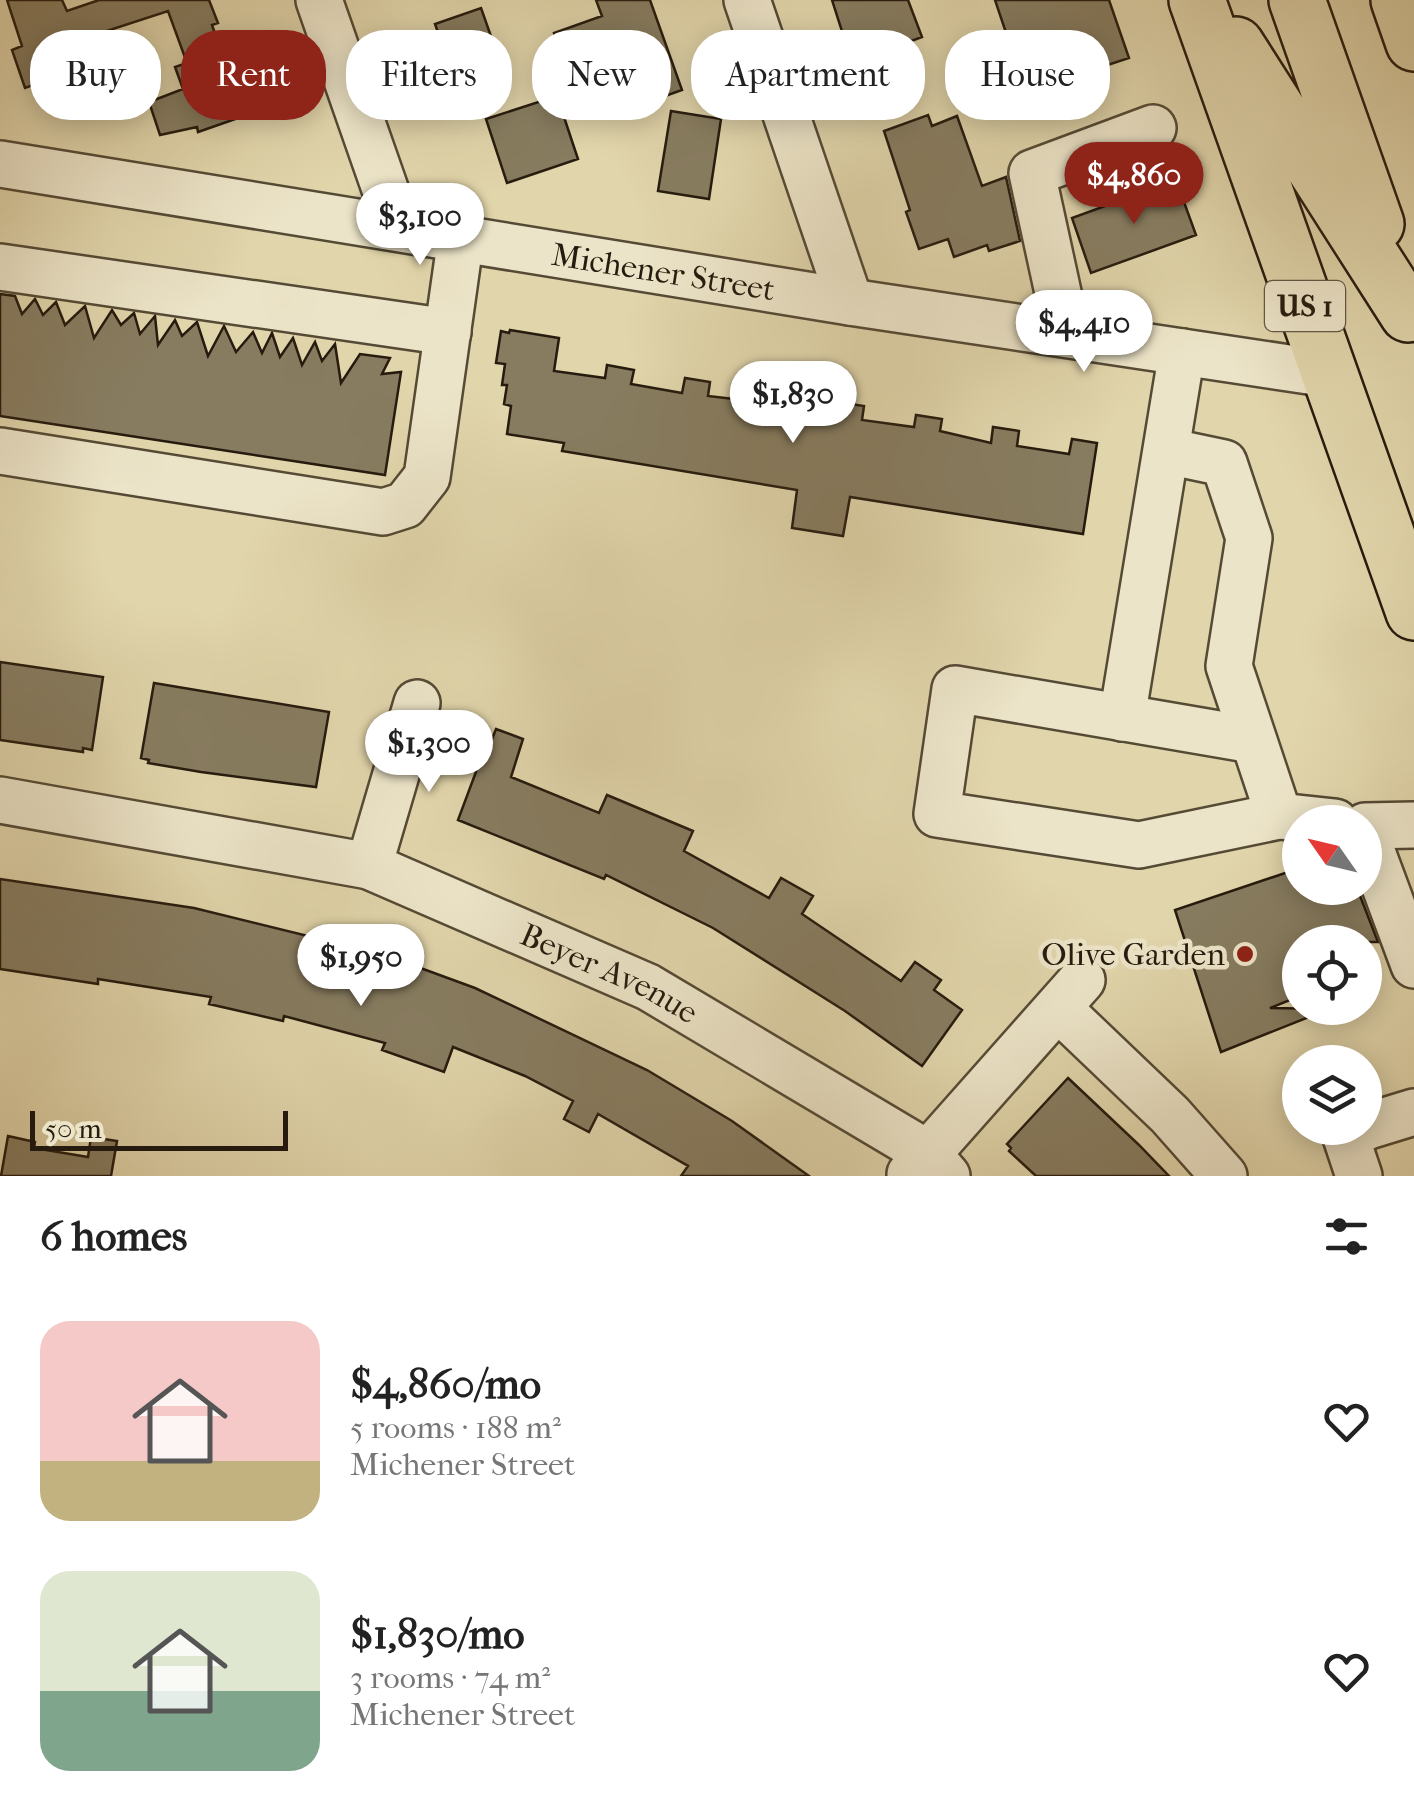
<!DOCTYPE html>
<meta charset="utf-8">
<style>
body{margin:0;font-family:"IM FELL French Canon",serif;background:#f2f2f2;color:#222;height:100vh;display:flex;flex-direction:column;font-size:38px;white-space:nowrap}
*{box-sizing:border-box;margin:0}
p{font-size:32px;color:#767676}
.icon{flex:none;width:55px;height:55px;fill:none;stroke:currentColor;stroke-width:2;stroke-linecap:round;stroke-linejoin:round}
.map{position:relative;height:1176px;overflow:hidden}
.side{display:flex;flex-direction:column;background:#fff;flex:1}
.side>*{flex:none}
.banner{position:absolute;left:30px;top:30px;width:1355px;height:90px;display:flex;gap:20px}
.needle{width:65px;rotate:304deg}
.tools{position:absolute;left:1282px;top:805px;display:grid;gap:20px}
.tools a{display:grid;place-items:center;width:100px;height:100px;border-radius:50%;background:#fff;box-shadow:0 5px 25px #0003;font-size:50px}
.scale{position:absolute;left:30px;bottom:25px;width:258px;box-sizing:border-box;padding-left:10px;border:5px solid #261b0e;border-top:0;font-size:28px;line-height:35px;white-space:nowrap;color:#261b0e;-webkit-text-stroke:8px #ece4c8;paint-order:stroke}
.price{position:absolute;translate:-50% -85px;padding:0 22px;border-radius:35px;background:#fff;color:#222;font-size:32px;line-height:65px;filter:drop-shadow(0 2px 5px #0008)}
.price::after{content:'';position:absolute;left:50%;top:60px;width:30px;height:22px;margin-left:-15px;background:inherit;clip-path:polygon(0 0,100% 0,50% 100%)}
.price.current{background:#8f2418;color:#fff}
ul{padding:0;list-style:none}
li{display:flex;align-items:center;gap:30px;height:250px;padding:0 40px}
li span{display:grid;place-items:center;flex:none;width:280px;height:200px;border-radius:30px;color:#555}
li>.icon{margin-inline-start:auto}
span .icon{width:120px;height:120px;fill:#fffc;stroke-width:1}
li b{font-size:42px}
h2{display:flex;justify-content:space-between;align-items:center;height:120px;padding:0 40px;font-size:42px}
.chip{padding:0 35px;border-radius:40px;background:#fff;box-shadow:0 5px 25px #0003;font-size:35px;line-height:90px}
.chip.current{background:#8f2418;color:#fff}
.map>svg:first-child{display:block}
.building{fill:#877c60;stroke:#261b0e;stroke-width:2.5}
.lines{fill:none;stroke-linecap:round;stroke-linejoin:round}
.minor-casing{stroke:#554a35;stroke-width:50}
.highway-casing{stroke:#261b0e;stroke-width:60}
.minor{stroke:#ece4c8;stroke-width:45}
.highway{stroke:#e1d5ab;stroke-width:55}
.poi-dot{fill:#8f2418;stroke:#ece4c8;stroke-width:4}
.labels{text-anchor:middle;stroke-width:9;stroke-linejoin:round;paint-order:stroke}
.shield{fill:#ece4c8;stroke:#615746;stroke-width:2.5}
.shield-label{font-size:30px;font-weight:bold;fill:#261b0e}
.street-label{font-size:32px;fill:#261b0e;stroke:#ece4c8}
.poi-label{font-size:32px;fill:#261b0e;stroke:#ece4c8;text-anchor:end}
</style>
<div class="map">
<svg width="1414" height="1176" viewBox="0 0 1414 1176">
<rect width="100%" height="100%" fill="#e1d5ab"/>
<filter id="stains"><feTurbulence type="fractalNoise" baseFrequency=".002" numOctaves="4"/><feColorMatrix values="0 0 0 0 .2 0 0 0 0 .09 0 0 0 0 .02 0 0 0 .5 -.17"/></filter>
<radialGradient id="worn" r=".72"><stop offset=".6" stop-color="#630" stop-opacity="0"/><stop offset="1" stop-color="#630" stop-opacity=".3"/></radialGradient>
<path class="building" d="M7 0H62L67 11 99 0H209L218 23 212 25 244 116 198 132 197 127 160 135 149 102 183 89 175 67 187 63 168 11 85 38 94 64 25 88 12 50 22 46Z
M596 0H650L682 90 643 104 635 84 624 88 613 59 567 76 554 33 602 16Z
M832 0H908L922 37 890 49 894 58 855 72Z
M995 0H1109L1129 58 1056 82 1061 97 1031 107Z
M481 8 499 59 453 75 435 24Z
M557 96 578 159 507 183 486 119Z
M671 111 721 119 709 199 658 191Z
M928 115 932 126 957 116 982 186 1006 177 1020 241 989 251 987 245 954 257 948 239 919 249 906 212 910 210 884 131Z
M1176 180 1196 235 1091 273 1072 218Z
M0 294 15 296 22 314 35 299 43 315 56 302 65 325 85 306 94 338 112 310 121 325 134 313 140 334 155 316 158 345 175 320 182 336 197 322 208 356 224 326 236 352 253 332 262 353 272 333 280 357 293 338 302 365 315 342 322 361 335 344 341 383 360 354 390 358 382 374 401 372 385 475 0 416Z
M510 330 559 338 554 371 605 378 607 365 634 370 631 384 682 393 685 378 710 382 708 396 760 402 762 391 864 406 862 420 914 427 916 415 942 419 940 431 991 443 993 427 1019 431 1017 446 1069 454 1072 439 1097 443 1083 534 850 497 843 536 792 528 797 490 562 451 564 443 507 434 511 406 504 404 507 385H502L505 364 496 363 501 331 509 333Z
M0 662 103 677 92 750 83 748V752L0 740Z
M154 683 329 712 316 787 201 772 148 763 149 760 141 758Z
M496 729 523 739 511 777 599 813 607 795 693 831 684 851 769 898 781 878 813 896 802 914 901 981 915 962 941 980 934 990 962 1010 922 1066 845 1011 713 928 606 875 604 879 458 820 483 753 486 754Z
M1300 868V888H1357L1378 942H1300V996L1270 1008 1329 1009 1221 1052 1175 910Z
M0 879 194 908 385 955 475 988 647 1070 732 1121 809 1176H681L688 1166 598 1114 589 1132 564 1119 573 1101 525 1076 453 1047 444 1072 382 1050 385 1043 284 1016 283 1021 209 1004 211 997 98 979V984L0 969Z
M1068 1078 1139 1145 1169 1176H1036L1009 1151 1011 1148 1007 1144Z
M8 1136 35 1142 34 1148 88 1157 91 1137 117 1141 111 1176H1Z"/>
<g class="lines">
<g class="minor-casing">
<g id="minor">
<path d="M319 0 398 226"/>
<path d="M747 0 850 302"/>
<path id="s1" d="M0 164 850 302 1329 374"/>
<path d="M0 267 448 332"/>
<path d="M1067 334 1032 173 1153 128"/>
<path d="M0 451 383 512 405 505 427 477 461 237"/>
<path d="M1167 451 1224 463 1249 538 1229 666 1279 816"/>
<path d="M1122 718 1182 352"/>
<path d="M1253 740 955 689 937 814 1139 845 1279 816 1335 822"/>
<path id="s2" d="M0 800 369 866 648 987 927 1153 947 1176"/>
<path d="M1365 826 1414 825"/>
<path d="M1365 833 1414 965"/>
<path d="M369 866 417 703"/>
<path d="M1058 1008 1170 1115 1224 1176"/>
<path d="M1365 1127 1414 1112"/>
<path d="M910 1174 1082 980"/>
<path d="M1359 1176 1345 1134 1364 1128"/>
</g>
</g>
<g class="highway-casing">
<path id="highway" d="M1197 0 1414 612
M1297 0 1376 224
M1399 0 1414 43
M1236 45 1408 314"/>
</g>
<use href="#minor" class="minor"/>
<use href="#highway" class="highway"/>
</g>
<circle class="poi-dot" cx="1245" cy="954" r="10"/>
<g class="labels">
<rect class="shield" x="1265" y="281" width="80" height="50" rx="8"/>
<g class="shield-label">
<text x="1305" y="316">US 1</text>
</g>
<g class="street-label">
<text dy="11" stroke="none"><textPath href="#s1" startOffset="672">Michener Street</textPath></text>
<text dy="11" stroke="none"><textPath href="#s2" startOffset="638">Beyer Avenue</textPath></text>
</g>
<g class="poi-label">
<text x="1225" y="965">Olive Garden</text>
</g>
</g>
<rect width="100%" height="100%" filter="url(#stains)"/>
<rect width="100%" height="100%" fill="url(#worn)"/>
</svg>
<div class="tools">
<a><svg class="needle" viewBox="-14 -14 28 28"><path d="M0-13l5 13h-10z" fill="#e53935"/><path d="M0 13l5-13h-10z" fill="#767676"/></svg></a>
<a><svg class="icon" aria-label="locate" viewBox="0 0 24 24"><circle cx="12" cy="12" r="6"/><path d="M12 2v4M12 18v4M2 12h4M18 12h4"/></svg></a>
<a><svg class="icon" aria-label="layers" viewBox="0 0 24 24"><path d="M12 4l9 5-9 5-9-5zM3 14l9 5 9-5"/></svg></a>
</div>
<div class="scale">50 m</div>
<b class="price current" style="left:1134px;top:227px">$4,860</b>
<b class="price" style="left:420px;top:268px">$3,100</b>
<b class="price" style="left:1084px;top:375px">$4,410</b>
<b class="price" style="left:793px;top:446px">$1,830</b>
<b class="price" style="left:429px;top:795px">$1,300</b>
<b class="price" style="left:361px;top:1009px">$1,950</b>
<div class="banner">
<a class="chip">Buy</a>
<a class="chip current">Rent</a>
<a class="chip">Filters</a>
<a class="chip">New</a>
<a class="chip">Apartment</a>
<a class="chip">House</a>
</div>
</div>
<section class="side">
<h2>6 homes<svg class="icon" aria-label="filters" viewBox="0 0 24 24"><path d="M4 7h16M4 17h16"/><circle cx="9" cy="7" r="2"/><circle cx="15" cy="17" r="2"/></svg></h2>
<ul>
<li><span style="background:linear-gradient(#f6c9c9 70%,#c2b280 0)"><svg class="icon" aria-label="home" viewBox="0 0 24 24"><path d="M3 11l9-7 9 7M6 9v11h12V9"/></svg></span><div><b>$4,860/mo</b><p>5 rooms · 188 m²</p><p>Michener Street</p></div><svg class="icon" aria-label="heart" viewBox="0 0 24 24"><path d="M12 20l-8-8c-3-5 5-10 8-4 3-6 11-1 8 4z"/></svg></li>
<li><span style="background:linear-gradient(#dfe7d0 60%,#7fa58c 0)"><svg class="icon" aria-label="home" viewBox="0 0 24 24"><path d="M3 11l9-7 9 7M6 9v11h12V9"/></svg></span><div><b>$1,830/mo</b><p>3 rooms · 74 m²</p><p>Michener Street</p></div><svg class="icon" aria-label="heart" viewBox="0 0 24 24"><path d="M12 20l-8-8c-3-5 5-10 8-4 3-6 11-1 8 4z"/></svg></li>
</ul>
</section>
